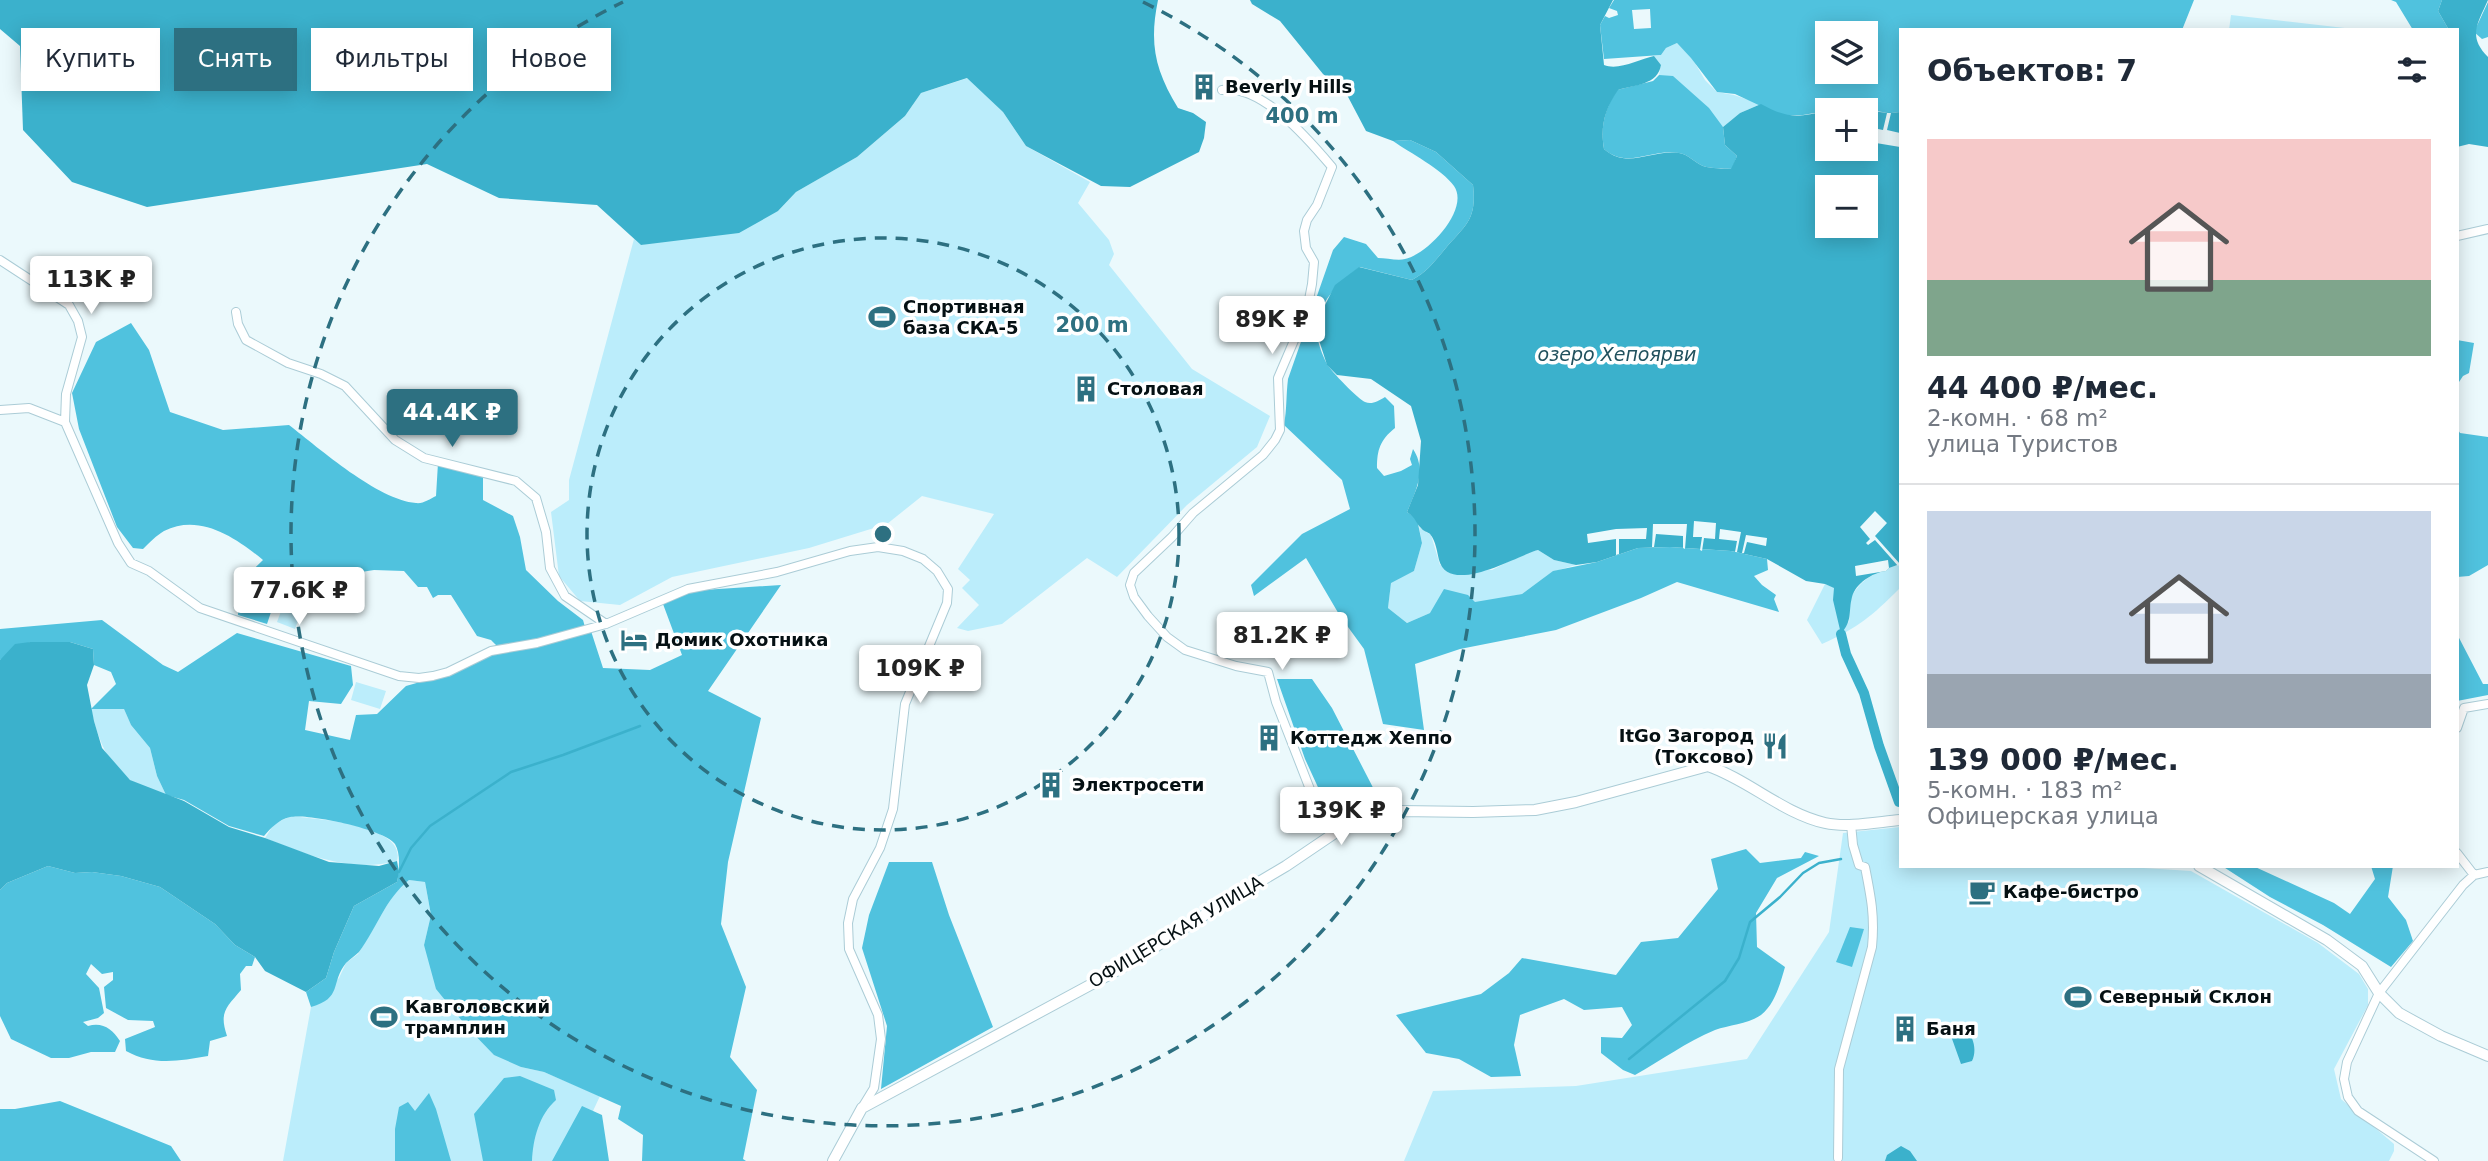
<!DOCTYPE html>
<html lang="ru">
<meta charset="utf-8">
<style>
body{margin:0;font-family:"DejaVu Sans",sans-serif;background:#f6f6f7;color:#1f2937;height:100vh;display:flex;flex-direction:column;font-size:26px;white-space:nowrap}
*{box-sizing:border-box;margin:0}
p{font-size:23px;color:#747a83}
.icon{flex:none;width:38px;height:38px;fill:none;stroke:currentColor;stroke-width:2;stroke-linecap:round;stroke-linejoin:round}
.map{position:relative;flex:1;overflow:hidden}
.sheet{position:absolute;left:1899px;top:28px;width:560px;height:840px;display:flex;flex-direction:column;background:#fff;border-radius:0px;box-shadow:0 4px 18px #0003}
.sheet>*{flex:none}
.banner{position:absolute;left:21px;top:28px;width:665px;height:63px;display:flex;gap:14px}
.tools{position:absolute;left:1815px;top:21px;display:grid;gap:14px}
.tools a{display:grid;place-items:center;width:63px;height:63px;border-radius:0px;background:#fff;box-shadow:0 4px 18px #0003;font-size:35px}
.price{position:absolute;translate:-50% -60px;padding:0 16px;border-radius:7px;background:#fff;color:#222;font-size:23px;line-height:46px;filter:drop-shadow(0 2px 4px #0008)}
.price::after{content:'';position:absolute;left:50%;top:42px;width:21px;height:16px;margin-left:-10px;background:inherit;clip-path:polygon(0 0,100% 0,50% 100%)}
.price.selected{background:#2d7081;color:#fff}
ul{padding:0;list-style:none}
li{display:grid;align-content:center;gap:14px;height:371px;padding:0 28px}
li+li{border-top:2px solid #e0e1e3}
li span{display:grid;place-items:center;height:217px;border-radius:0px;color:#555}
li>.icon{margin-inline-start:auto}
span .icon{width:126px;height:126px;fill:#fffc;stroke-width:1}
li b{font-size:30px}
h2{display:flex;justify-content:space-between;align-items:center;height:84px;padding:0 28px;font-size:30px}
.pill{padding:0 24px;border-radius:0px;background:#fff;box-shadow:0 4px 18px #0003;font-size:24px;line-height:63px}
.pill.selected{background:#2d7081;color:#fff}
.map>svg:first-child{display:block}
.green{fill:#bbedfb}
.forest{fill:#50c2de;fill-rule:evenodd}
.water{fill:#3bb1cc;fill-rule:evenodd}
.pier{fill:#ebf9fc}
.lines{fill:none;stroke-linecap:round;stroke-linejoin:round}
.stream{stroke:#3bb1cc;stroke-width:2.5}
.canal{stroke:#3bb1cc;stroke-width:10}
.street-casing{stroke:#abccd6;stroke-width:10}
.secondary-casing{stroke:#abccd6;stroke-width:12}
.street{stroke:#fff;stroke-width:8}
.secondary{stroke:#fff;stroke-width:10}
.ring{fill:none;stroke:#2d7081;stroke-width:3.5;stroke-dasharray:12 9}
.labels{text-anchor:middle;stroke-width:7;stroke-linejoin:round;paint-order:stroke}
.poi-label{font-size:18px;font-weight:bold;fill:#051013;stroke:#fff;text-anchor:start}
.street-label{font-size:18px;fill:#051013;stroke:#fff}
.water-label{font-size:19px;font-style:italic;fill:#21515e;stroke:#fff}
.centre{fill:#2d7081;stroke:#fff;stroke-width:3.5}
.ring-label{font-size:21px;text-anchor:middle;font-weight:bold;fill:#2d7081;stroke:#fff;stroke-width:7;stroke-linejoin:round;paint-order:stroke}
</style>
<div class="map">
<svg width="2488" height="1161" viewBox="0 0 2488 1161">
<rect width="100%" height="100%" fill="#ebf9fc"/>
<path class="green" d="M2231 15 2362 30H2229Z
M1677 43 1692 58 1705 80 1717 92 1734 95 1761 104 1740 113 1723 127 1659 75 1661 65 1654 56 1661 55 1666 48Z
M968 78 1003 112 1026 146 1090 182 1078 203 1109 240 1114 254 1109 265 1192 369 1270 416 1257 447 1187 505 1117 577 1087 558 1002 624 968 631 957 628 979 605 962 588 970 580 958 569 994 514 922 496 887 524 809 548 672 577 620 605 580 601 559 576 551 512 569 500V480L634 239 641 245 778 211 796 192 857 157 905 116 921 93Z
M1419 527 1431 535 1440 565 1492 570 1521 555 1538 550 1554 560 1576 565 1552 572 1522 594 1430 613 1407 623 1388 608 1391 582 1414 571 1422 543Z
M1900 564V588C1871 617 1859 627 1822 644L1807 620 1825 584 1835 588 1849 623C1850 615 1849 601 1853 594 1860 582 1872 573 1886 571L1889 568Z
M296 571 314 578 295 629 277 622Z
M356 682 386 691 380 709 351 700Z
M91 709H124L131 725 150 748 157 776 166 795C155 791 140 787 130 780 106 764 97 735 91 709Z
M291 816C314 819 407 824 397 861 351 873 307 855 265 838L274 824Z
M1900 827V866H2112L2191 871 2318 943 2359 974 2368 989V1005L2334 1069 2341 1099 2394 1144V1151L2389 1161H1404L1433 1091 1576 1086 1747 1059 1829 932 1843 833Z
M409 880 425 882 431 915 424 945 521 1067 544 1072 600 1096 593 1111 578 1161H283L311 1007 339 978 346 963 358 954 396 890Z"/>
<path class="forest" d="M1614 0H2194L2182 30H1900V112L1889 113 1849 107 1803 115H1780L1735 94 1717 92 1691 58 1677 43 1666 48 1661 55 1604 59 1600 25 1605 16 1609 18 1618 15 1617 11 1609 8ZM1650 9 1651 28 1634 29 1632 10ZM1827 33H1866V72H1827Z
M2391 0H2442L2438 11 2449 30H2413L2396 2Z
M2488 2V37L2482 39 2474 32Z
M1659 75 1673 76 1709 108 1723 127 1725 145 1737 156 1732 169C1723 168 1712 169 1703 166 1695 163 1688 154 1679 153 1651 148 1628 170 1604 149 1600 126 1605 109 1617 90L1653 81Z
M1410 140 1436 152 1473 185C1477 221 1465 225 1445 249 1433 263 1428 271 1412 280L1360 267C1338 283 1317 302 1317 333 1317 341 1323 357 1327 364 1330 370 1359 400 1365 402 1372 405 1378 401 1385 397L1394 406 1395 428C1380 440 1377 450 1377 468L1384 476 1401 471 1412 465 1410 459 1413 449C1427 470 1416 490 1407 512L1417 519 1422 543 1414 571 1391 583 1388 608 1407 623 1430 613 1444 589 1468 595 1475 602 1522 594 1553 571 1597 562 1638 548 1670 547 1731 551 1767 559 1768 570 1754 576 1762 585 1776 595 1774 599 1779 612 1677 582 1641 598 1556 630 1460 649 1415 664 1424 730 1383 724 1364 649 1340 616 1306 558 1254 596 1251 585 1302 534 1350 509 1342 480 1284 425C1287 409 1286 395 1288 379L1333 250 1344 237 1366 244 1378 258C1386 258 1398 261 1405 259 1428 254 1470 209 1454 186 1442 169 1410 153 1393 141Z
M131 323 149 350 170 412 223 430 289 425C320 449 378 500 416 503 423 504 430 499 436 496L438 463 483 474V500L513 516 520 537 526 570 558 601 583 620 585 627 537 640 497 646 491 640 477 636 451 595H438L433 598 427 587H418L404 571 374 570 330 577 299 567H286L267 624 238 615 239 583 263 560C236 538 200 513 164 531 157 535 149 543 143 549L133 548 117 527 79 429 72 393 96 342Z
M2457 340 2474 343 2469 373 2463 376 2457 385Z
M2457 428 2460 433 2488 437V565L2469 576 2457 577Z
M781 585 708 691 761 718 728 862 721 924 746 987 730 1057 757 1090 743 1159 746 1161H642L643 1135 618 1119 621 1106 544 1072 521 1067 494 1055 467 1027 436 989 424 945 431 915 425 882 409 880C385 899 377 928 359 952 355 956 350 959 346 963 330 983 343 998 311 1007L306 992 326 978 334 952 354 906 397 882C399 870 401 854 395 844 385 829 307 813 290 817 278 820 271 828 264 836L229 826 184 800 166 795 157 776 150 748 131 725 124 709H91L116 684 111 672 94 665 93 649 70 642H30L0 660V629L102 620 163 665 178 672 237 633 351 666 353 685 341 704 309 701 305 730 350 740 356 715 377 714 406 686 459 671 480 657 591 631 603 668 650 670 682 655 663 604 688 591Z
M2457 634 2483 684H2488V695L2457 701Z
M1277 679H1312L1332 708 1383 807 1357 810 1334 822 1305 759Z
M1746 849 1760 863 1801 858 1805 852 1819 856 1777 878 1756 913 1757 947 1785 967C1780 984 1775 1004 1761 1015 1748 1024 1729 1025 1715 1030 1686 1042 1662 1060 1635 1075L1623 1070 1601 1053V1037L1622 1038 1632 1025 1622 1007 1584 1010 1564 999 1520 1015 1514 1045 1521 1076 1491 1077 1459 1059 1426 1053 1396 1015 1481 994 1509 973 1522 958 1616 975 1641 942 1678 938 1718 889 1711 859Z
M889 862H932L949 915 993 1027 881 1089 887 1026 862 948 869 915Z
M48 866 75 873 92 872 121 876 160 887 215 924 235 945 255 957 252 966H246L240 974 241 990C226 1008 219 1012 227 1036L210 1041 208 1056C179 1061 153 1066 126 1051L125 1039 155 1027 153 1021 128 1020 106 1008 104 987 113 980V972L102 974 91 964 86 974 99 988 104 1013 98 1018 83 1022 88 1026C103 1022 112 1029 120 1041L115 1052H91L69 1058H51L11 1039 0 1016V890L7 883Z
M2222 866H2253L2334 903 2350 914 2375 879 2371 866H2393L2388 897 2406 920 2413 941 2391 967 2323 925 2270 897Z
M1850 927 1864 929 1852 967 1836 962Z
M520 1076 554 1090 556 1100C539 1115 533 1139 532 1161H483L474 1114 504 1078Z
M429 1093 436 1109 451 1161H395V1129L399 1107 408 1102 415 1111Z
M60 1101 171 1146 181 1161H0V1109H15Z
M582 1106 602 1115 609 1161H552Z"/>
<path class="water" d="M0 0H1158C1149 44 1155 70 1178 108L1193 113 1206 122 1204 138 1199 152 1130 187 1101 186 1026 146 1003 112 967 78 921 93 905 116 857 157 796 192 778 211 739 233 641 245 597 205 499 198 427 164 147 207 72 182 23 130 20 46 0 29Z
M1250 0H1613L1600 25 1604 65C1619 71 1639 59 1654 56L1661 65C1658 85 1634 85 1618 90 1605 109 1600 126 1604 149 1628 170 1651 149 1679 153 1688 154 1695 163 1703 166 1712 169 1723 168 1731 169L1737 156 1725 145 1723 127 1740 113 1761 104C1788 119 1798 117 1827 111V149H1866V110H1833C1856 106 1878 115 1900 112V564L1889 568 1886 571C1872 573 1856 583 1852 597 1848 613 1853 619 1841 634L1833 600 1834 588 1825 584 1806 581 1767 559 1731 551 1670 547 1638 548 1597 562 1576 565 1554 560 1538 550C1518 555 1449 597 1439 560 1437 552 1436 541 1430 534 1428 532 1423 531 1421 528 1415 522 1417 519 1407 512L1418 485 1421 441 1411 406 1371 379 1337 375 1327 365 1317 334 1322 311 1335 285 1359 267 1412 280C1428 271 1433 263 1445 249 1465 225 1477 221 1473 185L1436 152 1410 140 1393 141 1366 131 1346 93 1323 74 1280 21 1252 4ZM1827 187H1866V226H1827Z
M2442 0H2488C2478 23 2467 36 2488 57V147L2469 144 2457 147V30H2449L2438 11Z
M30 642H70L93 649 94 665 87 685 94 721 102 748 130 780 184 801 229 827 265 838 329 862 379 866 397 861 399 872 397 882 354 906 334 952 326 978 306 992 265 971 255 957 235 945 215 924 160 887 121 876 92 872 75 873 48 866 7 883 0 890V660L15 644Z
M1959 1029H1965C1974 1036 1977 1051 1972 1061L1961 1064 1951 1036Z
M1901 1146 1910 1151 1917 1161H1885L1887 1155Z"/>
<path class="pier" d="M1887 113H1891L1887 130 1900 133V147L1876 143 1878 129 1883 130Z
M1875 511 1887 523 1875 536 1900 564 1898 566 1875 540 1868 545 1866 543 1870 539 1860 527Z
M1694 521 1716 523 1715 539 1704 538 1702 551 1700 550 1702 537H1693Z
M1653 524H1687L1685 549 1683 548V536L1656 534 1654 547H1652Z
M1647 528 1646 539H1619V554L1616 555V539L1588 543 1587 534 1616 529Z
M1720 529 1741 532 1737 552H1735L1737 541 1719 539Z
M1746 535 1767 538 1766 546 1747 542 1744 553H1742Z
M1888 560 1889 568 1886 571 1856 576 1855 566Z"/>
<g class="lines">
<path class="stream" d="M399 872 411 848 430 826 511 772 563 755 640 726
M1629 1059 1725 981 1739 958 1750 922 1780 897 1803 873 1819 863 1841 859"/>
<path class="canal" d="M1841 634 1846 654 1864 693 1879 746 1899 802"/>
<g class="street-casing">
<path id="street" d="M1222 90C1261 83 1309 140 1332 167L1317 205 1307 220 1304 231 1306 248 1314 262 1312 284 1307 310 1278 378 1280 430 1275 440 1263 455 1193 513 1172 537 1134 573 1130 585 1134 597 1148 616 1167 637 1185 650 1236 666 1268 672 1276 702 1313 797 1331 835
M2457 236 2488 229
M0 260 69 305 78 321 82 337 66 394 65 422
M236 312 238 324 246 340 288 363 321 374 345 386 395 440 424 458 516 481 536 498 546 532 550 568 565 596 606 624
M0 410 29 408 65 422 118 543 131 563 149 571 200 608 399 676 419 678 433 676 448 672 491 651 537 643 606 624 688 589 777 572 850 551 878 547 903 551 923 559 937 571 948 589 947 603 905 704 893 809 880 848 853 899 848 923 849 949 878 1015 881 1039 874 1088 863 1106
M2457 728 2464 708 2488 704
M2457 853 2474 875
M1838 1158 1839 1069 1872 947C1875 917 1871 897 1865 867L1859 865 1853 845 1851 824
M2434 1161 2358 1111 2348 1097 2344 1079 2347 1062 2379 993 2463 885 2474 875 2488 872"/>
</g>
<g class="secondary-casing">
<path id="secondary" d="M2199 866 2327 940 2362 966 2379 993 2399 1013 2441 1036 2488 1056
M833 1161 862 1108 1129 964 1217 907 1286 866 1351 822 1373 814 1400 811 1473 812 1535 810 1576 802 1708 766C1749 780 1782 813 1825 823 1848 828 1877 822 1900 820"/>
</g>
<use href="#street" class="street"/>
<use href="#secondary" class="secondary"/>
</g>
<g class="ring">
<circle cx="883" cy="534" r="296"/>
<path d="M1143 2A592 592 0 1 1 623 2"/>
</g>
<defs>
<g id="building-bare" transform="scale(2.1)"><path d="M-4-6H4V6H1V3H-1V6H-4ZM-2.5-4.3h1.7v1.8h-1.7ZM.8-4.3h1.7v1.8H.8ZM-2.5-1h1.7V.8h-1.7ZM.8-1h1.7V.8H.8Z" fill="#2d7081" stroke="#fff" stroke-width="2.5" paint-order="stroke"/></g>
<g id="stadium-bare" transform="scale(2.1)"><path d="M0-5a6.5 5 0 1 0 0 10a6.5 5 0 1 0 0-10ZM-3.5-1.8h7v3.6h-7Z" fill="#2d7081" stroke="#fff" stroke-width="2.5" paint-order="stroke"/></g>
<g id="hotel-bare" transform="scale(2.1)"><path d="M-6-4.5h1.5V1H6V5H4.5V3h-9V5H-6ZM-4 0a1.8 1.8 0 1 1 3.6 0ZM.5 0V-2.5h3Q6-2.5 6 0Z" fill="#2d7081" stroke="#fff" stroke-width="2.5" paint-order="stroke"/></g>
<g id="restaurant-bare" transform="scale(2.1)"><path d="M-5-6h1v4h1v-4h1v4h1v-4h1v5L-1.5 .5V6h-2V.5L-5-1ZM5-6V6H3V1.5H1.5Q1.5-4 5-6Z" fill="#2d7081" stroke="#fff" stroke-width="2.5" paint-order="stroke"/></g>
<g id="cafe-bare" transform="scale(2.1)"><path d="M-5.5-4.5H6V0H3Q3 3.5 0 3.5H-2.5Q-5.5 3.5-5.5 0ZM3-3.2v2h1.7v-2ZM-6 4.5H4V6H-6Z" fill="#2d7081" stroke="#fff" stroke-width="2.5" paint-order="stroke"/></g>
</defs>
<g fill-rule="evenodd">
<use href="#building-bare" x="1204" y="87"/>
<use href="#stadium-bare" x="882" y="317"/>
<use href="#building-bare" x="1086" y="389"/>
<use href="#hotel-bare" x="634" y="640"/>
<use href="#building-bare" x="1269" y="738"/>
<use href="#restaurant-bare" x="1775" y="746"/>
<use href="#building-bare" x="1051" y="785"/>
<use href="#cafe-bare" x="1982" y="892"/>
<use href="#stadium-bare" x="2078" y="997"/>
<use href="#stadium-bare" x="384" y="1017"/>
<use href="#building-bare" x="1905" y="1029"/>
</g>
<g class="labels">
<g class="poi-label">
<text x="1225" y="93">Beverly Hills</text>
<text x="903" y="313">Спортивная<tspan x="903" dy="21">база СКА-5</tspan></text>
<text x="1107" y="395">Столовая</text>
<text x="655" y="646">Домик Охотника</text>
<text x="1754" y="742" text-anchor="end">ItGo Загород<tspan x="1754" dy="21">(Токсово)</tspan></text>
<text x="1290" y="744">Коттедж Хеппо</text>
<text x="1072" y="791">Электросети</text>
<text x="2003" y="898">Кафе-бистро</text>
<text x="2099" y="1003">Северный Склон</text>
<text x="405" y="1013">Кавголовский<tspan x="405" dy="21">трамплин</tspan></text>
<text x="1926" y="1035">Баня</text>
</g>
<g class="street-label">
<text transform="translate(1176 932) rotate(-31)" y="6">ОФИЦЕРСКАЯ УЛИЦА</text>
</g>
<g class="water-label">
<text x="1617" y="361">озеро Хепоярви</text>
</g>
</g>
<circle cx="883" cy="534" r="10" class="centre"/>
<g class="ring-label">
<text x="1302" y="123">400 m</text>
<text x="1092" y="332">200 m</text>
</g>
</svg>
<div class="tools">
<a><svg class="icon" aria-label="layers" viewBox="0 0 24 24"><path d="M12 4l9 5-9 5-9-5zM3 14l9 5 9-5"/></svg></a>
<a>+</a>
<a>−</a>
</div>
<b class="price" style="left:91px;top:316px">113K ₽</b>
<b class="price" style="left:1272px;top:356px">89K ₽</b>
<b class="price selected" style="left:452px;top:449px">44.4K ₽</b>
<b class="price" style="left:299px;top:627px">77.6K ₽</b>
<b class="price" style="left:1282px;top:672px">81.2K ₽</b>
<b class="price" style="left:920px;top:705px">109K ₽</b>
<b class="price" style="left:1341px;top:847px">139K ₽</b>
<div class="banner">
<a class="pill">Купить</a>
<a class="pill selected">Снять</a>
<a class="pill">Фильтры</a>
<a class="pill">Новое</a>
</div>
<section class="sheet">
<h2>Объектов: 7<svg class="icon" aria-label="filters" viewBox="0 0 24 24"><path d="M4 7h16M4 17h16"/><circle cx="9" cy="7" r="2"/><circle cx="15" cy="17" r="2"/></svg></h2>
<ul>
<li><span style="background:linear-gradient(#f6c9c9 65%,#7fa58c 0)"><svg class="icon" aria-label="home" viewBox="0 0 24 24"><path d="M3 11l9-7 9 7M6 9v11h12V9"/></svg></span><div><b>44 400 ₽/мес.</b><p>2-комн. · 68 m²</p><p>улица Туристов</p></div></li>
<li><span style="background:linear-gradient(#c9d6e8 75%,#9aa5b1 0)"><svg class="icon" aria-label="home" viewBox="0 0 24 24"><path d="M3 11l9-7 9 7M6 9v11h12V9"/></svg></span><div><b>139 000 ₽/мес.</b><p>5-комн. · 183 m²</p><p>Офицерская улица</p></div></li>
</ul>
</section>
</div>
